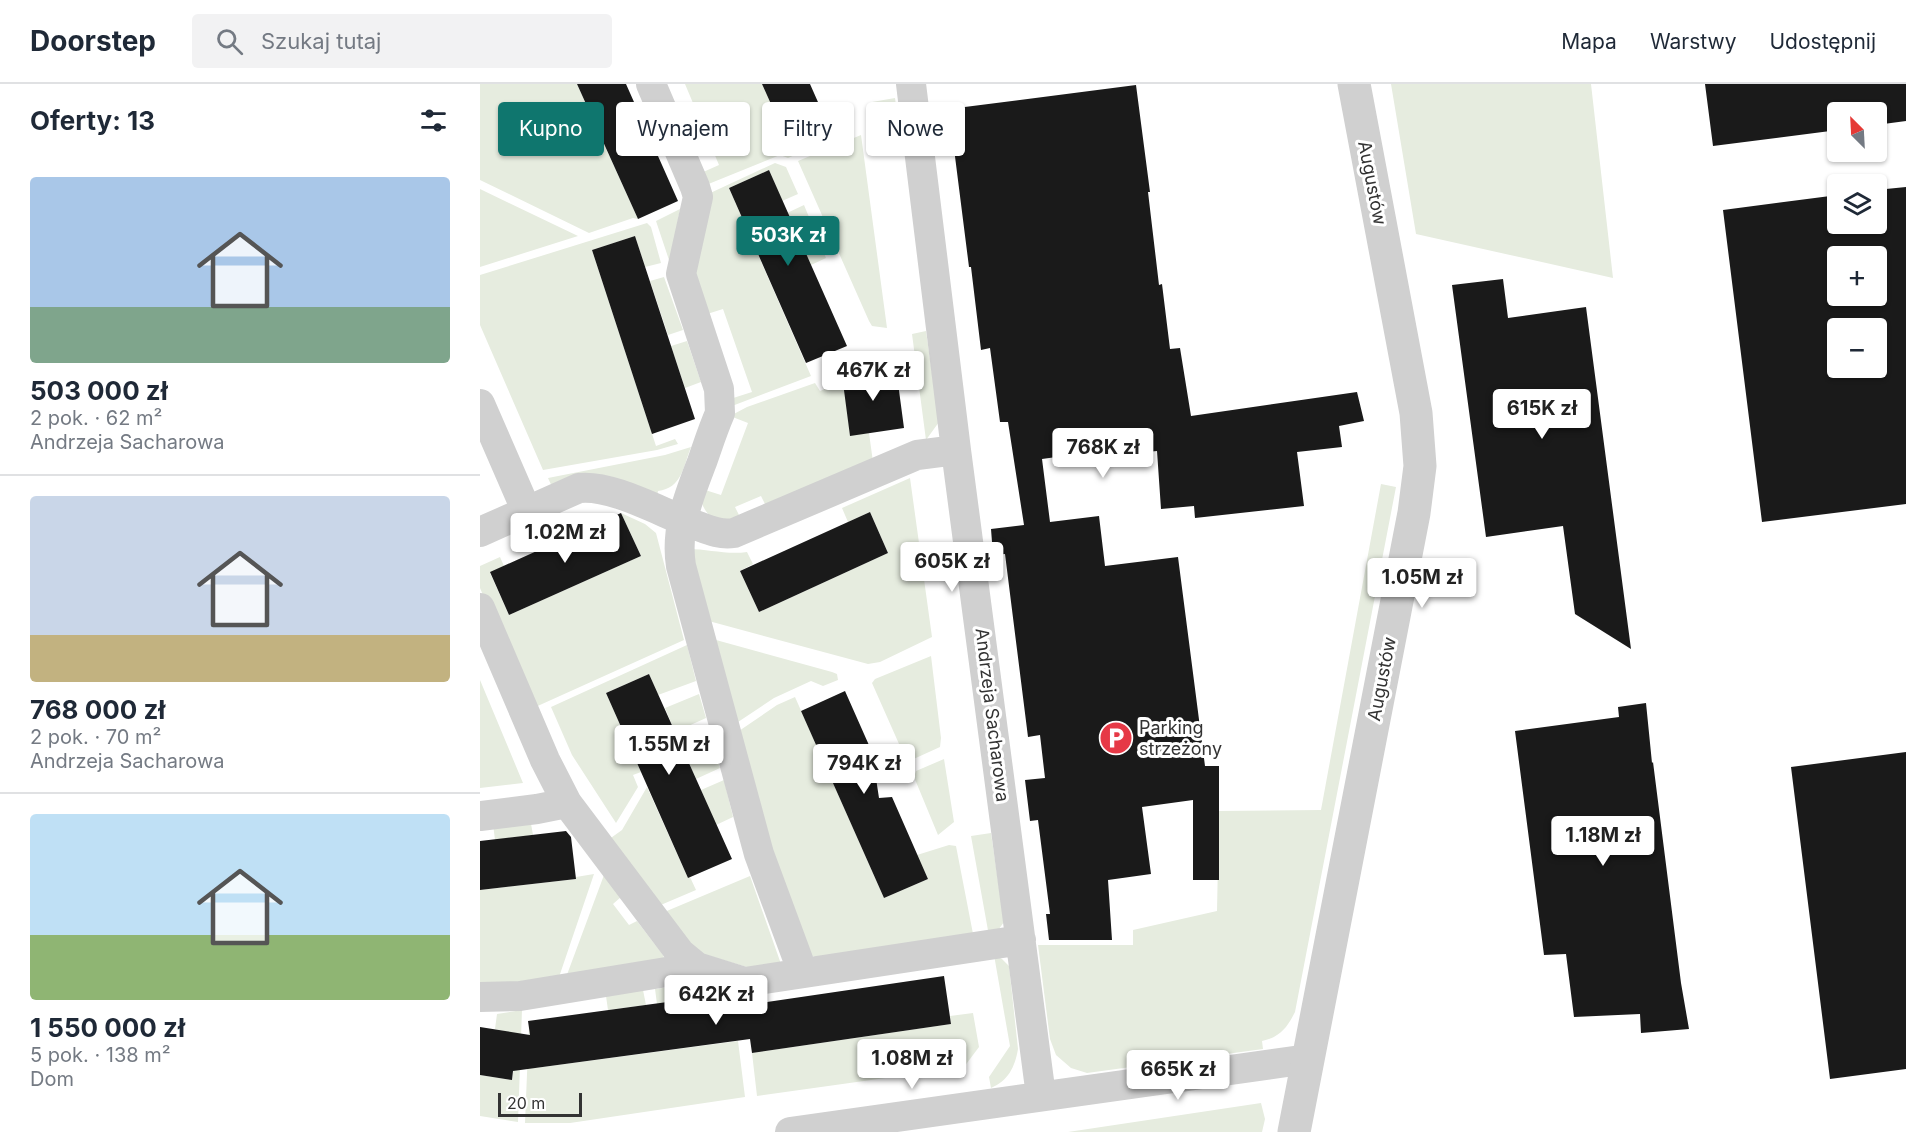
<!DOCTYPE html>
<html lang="pl">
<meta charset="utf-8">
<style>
body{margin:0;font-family:Inter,sans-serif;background:#f2f2f3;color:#1f2937;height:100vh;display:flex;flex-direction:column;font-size:22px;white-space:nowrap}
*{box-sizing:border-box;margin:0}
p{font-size:20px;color:#747a83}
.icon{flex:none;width:33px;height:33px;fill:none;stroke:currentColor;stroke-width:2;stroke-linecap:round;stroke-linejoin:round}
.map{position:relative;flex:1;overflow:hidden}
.drawer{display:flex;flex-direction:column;background:#fff;width:480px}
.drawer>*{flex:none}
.banner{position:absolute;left:18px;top:18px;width:570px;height:54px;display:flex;gap:12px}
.needle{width:39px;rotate:336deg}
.fabs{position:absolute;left:1347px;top:18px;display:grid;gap:12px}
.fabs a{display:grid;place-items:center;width:60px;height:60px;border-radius:6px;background:#fff;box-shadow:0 2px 4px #0004;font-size:30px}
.scale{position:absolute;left:18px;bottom:15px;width:84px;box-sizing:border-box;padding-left:6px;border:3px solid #333;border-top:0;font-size:16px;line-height:21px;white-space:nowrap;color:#333;-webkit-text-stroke:4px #fff;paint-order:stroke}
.price{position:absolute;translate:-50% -51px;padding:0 14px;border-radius:6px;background:#fff;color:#222;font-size:20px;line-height:39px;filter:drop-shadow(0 2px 3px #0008)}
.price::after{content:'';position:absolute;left:50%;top:36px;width:18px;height:14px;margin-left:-9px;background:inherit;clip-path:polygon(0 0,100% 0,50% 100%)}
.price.active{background:#0f766e;color:#fff}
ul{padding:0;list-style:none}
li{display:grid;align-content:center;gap:12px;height:318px;padding:0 30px}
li+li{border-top:2px solid #e0e1e3}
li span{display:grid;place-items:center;height:186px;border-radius:6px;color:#555}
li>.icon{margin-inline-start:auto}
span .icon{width:108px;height:108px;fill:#fffc;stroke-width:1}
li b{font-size:26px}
h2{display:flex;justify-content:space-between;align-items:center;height:72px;padding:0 30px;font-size:26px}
.tag{padding:0 21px;border-radius:6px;background:#fff;box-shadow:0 2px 4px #0004;font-size:21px;line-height:54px}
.tag.active{background:#0f766e;color:#fff}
header{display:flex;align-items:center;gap:36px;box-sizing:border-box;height:84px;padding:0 30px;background:#fff;border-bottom:2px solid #e0e1e3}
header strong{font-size:28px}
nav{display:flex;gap:33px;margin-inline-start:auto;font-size:21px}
.search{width:420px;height:54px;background:#f2f2f3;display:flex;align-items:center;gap:15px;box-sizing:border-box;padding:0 21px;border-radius:6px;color:#747a83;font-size:22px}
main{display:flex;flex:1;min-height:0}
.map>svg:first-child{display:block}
.green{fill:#e6ecdf}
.building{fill:#1a1a1a;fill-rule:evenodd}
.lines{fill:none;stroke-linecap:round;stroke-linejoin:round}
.minor{stroke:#d0d0d0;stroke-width:30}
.tertiary{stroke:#d0d0d0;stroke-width:33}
.labels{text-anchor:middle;stroke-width:6;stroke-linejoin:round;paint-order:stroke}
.street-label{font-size:18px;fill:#333;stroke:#fff}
.poi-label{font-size:18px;fill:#333;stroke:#fff;text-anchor:start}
</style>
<header>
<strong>Doorstep</strong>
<div class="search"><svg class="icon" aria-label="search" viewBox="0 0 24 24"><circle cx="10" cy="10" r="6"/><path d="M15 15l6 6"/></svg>Szukaj tutaj</div>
<nav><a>Mapa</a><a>Warstwy</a><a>Udostępnij</a></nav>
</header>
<main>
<section class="drawer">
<h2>Oferty: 13<svg class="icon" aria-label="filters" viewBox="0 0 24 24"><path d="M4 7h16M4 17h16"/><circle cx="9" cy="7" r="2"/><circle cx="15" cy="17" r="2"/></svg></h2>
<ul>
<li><span style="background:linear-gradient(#a9c7e8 70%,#7fa58c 0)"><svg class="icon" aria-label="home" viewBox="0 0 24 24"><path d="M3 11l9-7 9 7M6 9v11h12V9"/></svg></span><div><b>503 000 zł</b><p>2 pok. · 62 m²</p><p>Andrzeja Sacharowa</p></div></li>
<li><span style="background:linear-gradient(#c9d6e8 75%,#c2b280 0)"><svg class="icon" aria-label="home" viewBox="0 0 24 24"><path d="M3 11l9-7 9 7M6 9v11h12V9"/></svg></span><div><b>768 000 zł</b><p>2 pok. · 70 m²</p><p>Andrzeja Sacharowa</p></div></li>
<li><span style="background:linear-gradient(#bfe0f5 65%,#8fb573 0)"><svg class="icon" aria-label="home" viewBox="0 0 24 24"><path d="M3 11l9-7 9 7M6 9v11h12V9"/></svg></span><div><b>1 550 000 zł</b><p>5 pok. · 138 m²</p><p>Dom</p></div></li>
</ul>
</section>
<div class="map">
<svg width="1426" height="1048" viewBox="0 0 1426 1048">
<rect width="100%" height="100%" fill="#fff"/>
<path class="green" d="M0 0H97L158 135 153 134 109 149 0 96Z
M205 0H282L313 69 353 52 341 24 357 18 370 47 308 74 300 71 226 101 221 89 239 81Z
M911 0H1111L1133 194 936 150Z
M415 14 422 63 398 66 392 18Z
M381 51 407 244 392 242 389 237 318 77Z
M295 79 306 83 318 110 302 117 289 86 249 104 331 292 252 322 250 315 272 308 243 225 224 231 213 193 226 111Z
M0 105 98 152 0 183Z
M324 121 346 174 331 181 307 129Z
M200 125 190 179 176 137Z
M167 139 171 143 181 179 165 183 155 152 112 166 176 362 195 355 198 360 177 366 63 386 0 241V191Z
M184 193 203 246 188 251 170 197Z
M446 247 459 338 446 356 432 250Z
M207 257 221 298 205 304 191 262Z
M363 286 370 351 389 349 393 378 287 424 281 412 255 423 261 435 233 436C223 424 219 419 222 405L241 411 268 339 250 332 267 323 335 299 340 307 359 299 356 290Z
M211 363C203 383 202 404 178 407L177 413 73 405 68 394 185 371Z
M430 394 452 553 400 578 388 580 225 536 208 465C228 465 247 471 267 468L273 480 260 487 279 528 408 469 390 428 368 438 362 424Z
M901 400 916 403 815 928C807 944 800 953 782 957L783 965 607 989 591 984 576 971 570 955 558 861H653V846L737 827 739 727 841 726Z
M141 429 165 440 176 449 204 556 51 625 0 504V482L20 473 24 482 10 489 29 531 161 472Z
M236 556 352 588 357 590 358 596 343 602 331 597 294 614 255 640Z
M207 561 216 597 178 611 169 590 126 609 161 688 153 691 158 703 136 739 92 671 71 623Z
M451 572 461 654 460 663 427 678 392 599 395 595Z
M0 596 43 699 0 704Z
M219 610 226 634 195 648 185 624Z
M315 613 404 814 448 795 437 771 469 761 476 762 494 855 347 877 329 871 318 856 256 649 297 621Z
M230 648 240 684 216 695 201 661Z
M464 675 474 738 458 751 434 693 436 687Z
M244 696 253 733 236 741 221 706Z
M167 703 208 794 210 793 216 806 176 823 128 756 142 746Z
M50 734 53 751 15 756 13 740Z
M511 749 524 838 516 849 509 852 491 752Z
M114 790 78 896 0 905V806L96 795V793Z
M124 791 141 813 133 820 149 841 157 837 183 871 186 879 85 896Z
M270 792 301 880 270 884 213 867 182 829Z
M514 871 522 875 529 882 538 965C535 983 528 997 511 1004L509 993 530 962Z
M212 900 214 915 177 920 175 905Z
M163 906 166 921 128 926 126 912Z
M42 926 38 1038 0 1032V991L32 996 39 950 15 945 17 930Z
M493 929 499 963 484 983 277 1012 272 969 471 940 470 932Z
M49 941 55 984 258 957 265 1013 90 1039H45Z
M781 1019 785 1035 782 1048H588Z"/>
<path class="building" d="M97 0H146L198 117 158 135Z
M282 0H330L353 52 313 69Z
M1225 0H1426V37L1396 41V28H1358V46L1233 62Z
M656 1 670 108H668L679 201 682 200 690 265 700 264 711 332 877 308 884 337 859 342 862 363 817 368 824 422 715 434 714 422 681 425 677 367 635 371 634 365 562 375 570 438 619 432 625 482 698 473 725 682H739V796H713V716L662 723 671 790 628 796 632 856H569L566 830H570L558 736 550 737 545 696 565 694 560 651 548 653 525 470 513 471 511 445 544 441 528 338H520L510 264 501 266 491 183H489L469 25Z
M289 86 367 262 326 279 249 104Z
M1426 103V420L1282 438 1243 126 1358 111V140H1396V106ZM1358 172H1396V212H1358ZM1358 244H1396V284H1358Z
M155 152 215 335 172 350 112 166Z
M1023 195 1028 234 1106 223 1151 565 1095 530 1083 442 1006 453 972 201Z
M416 284 424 344 370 352 362 291Z
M390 428 408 469 279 528 260 487Z
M141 429 161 472 29 531 10 488Z
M169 590 252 775 208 794 126 609Z
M365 607 392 668 399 714 412 713 448 795 404 814 321 627Z
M1166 619 1172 679 1173 678 1201 899 1209 945 1161 949 1160 930 1094 933 1086 870 1064 871 1035 647 1139 633 1138 623Z
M1426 668V985L1350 995 1311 683Z
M86 747 91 753 96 795 0 806V757Z
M464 892 471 940 272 969 270 955 33 987 32 996 0 991V943L50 951 48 937 246 910 251 912 253 923Z"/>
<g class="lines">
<path class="minor" d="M171 0 215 103 218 113 201 190 239 305 240 329C233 345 228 361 222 378 209 412 195 445 201 482L279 770 323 889
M431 0 476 366 561 1012
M0 320 47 428
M0 448 99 404C133 400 185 431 218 442 231 447 241 451 254 449L437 371 476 366
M0 524 65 676 87 719 200 869 217 883
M0 732 57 725 87 719
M0 913 40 912 217 883 265 898 541 856
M310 1048 828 975"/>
<path class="tertiary" d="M814 1048 934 429 940 382 936 329 874 0"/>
</g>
<defs>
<g id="parking-disc" transform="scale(1.725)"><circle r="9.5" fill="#e63946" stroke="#fff"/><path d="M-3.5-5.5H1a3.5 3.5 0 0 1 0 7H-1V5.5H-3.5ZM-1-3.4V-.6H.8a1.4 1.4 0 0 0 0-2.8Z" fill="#fff"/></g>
</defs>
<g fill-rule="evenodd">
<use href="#parking-disc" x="636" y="654"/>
</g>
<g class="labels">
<g class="street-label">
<text transform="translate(892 99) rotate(79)" y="6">Augustów</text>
<text transform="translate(902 595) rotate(-79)" y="6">Augustów</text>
<text transform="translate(512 631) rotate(83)" y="6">Andrzeja Sacharowa</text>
</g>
<g class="poi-label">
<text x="659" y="650">Parking<tspan x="659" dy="21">strzeżony</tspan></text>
</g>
</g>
</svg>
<div class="fabs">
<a><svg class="needle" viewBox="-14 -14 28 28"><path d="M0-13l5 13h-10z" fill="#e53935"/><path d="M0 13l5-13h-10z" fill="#747a83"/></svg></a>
<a><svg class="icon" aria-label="layers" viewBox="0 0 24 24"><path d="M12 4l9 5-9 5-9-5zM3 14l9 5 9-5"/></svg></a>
<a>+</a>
<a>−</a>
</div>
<div class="scale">20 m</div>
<b class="price active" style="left:308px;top:183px">503K zł</b>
<b class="price" style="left:393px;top:318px">467K zł</b>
<b class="price" style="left:1062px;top:356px">615K zł</b>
<b class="price" style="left:623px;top:395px">768K zł</b>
<b class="price" style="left:85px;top:480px">1.02M zł</b>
<b class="price" style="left:472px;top:509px">605K zł</b>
<b class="price" style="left:942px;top:525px">1.05M zł</b>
<b class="price" style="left:189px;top:692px">1.55M zł</b>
<b class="price" style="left:384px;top:711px">794K zł</b>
<b class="price" style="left:1123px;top:783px">1.18M zł</b>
<b class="price" style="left:236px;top:942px">642K zł</b>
<b class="price" style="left:432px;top:1006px">1.08M zł</b>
<b class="price" style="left:698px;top:1017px">665K zł</b>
<div class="banner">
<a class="tag active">Kupno</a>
<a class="tag">Wynajem</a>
<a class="tag">Filtry</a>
<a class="tag">Nowe</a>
</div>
</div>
</main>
